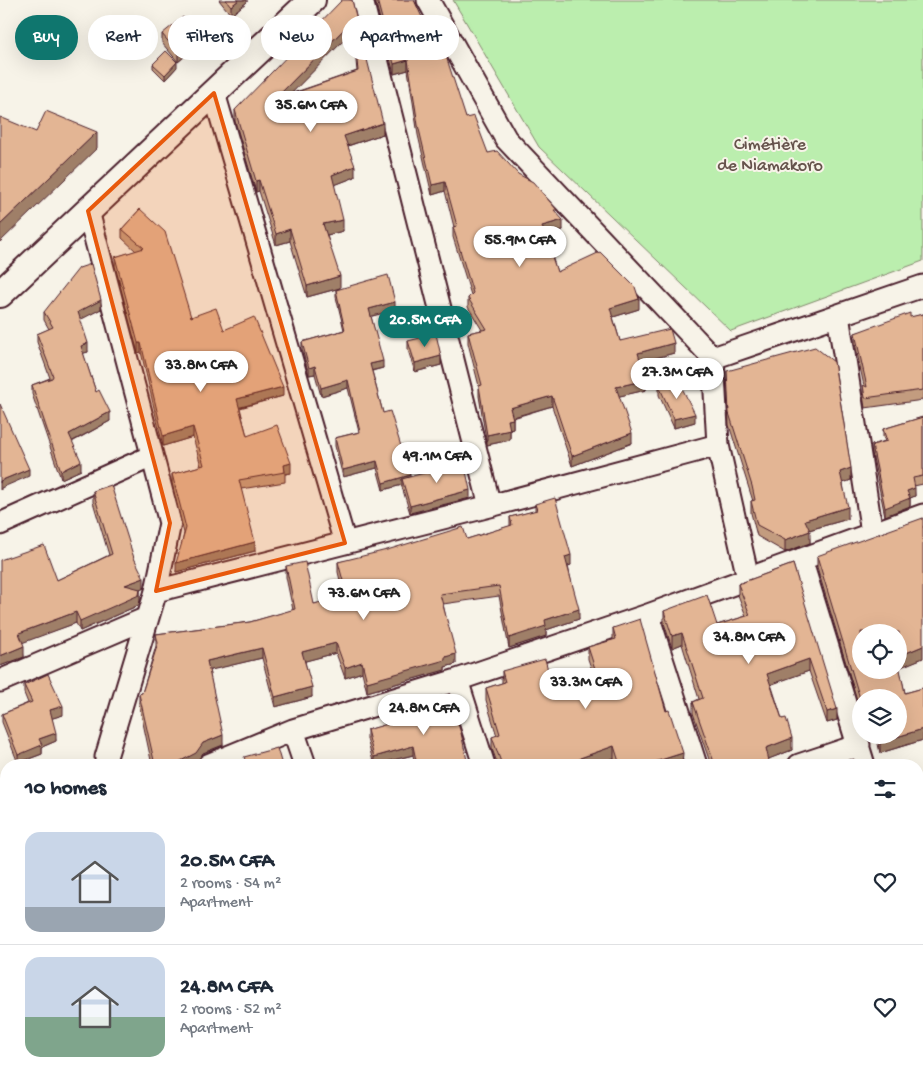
<!DOCTYPE html>
<meta charset="utf-8">
<style>
body{margin:0;font-family:"Gochi Hand",sans-serif;background:#f6f6f7;color:#1f2937;height:100vh;display:flex;flex-direction:column;font-size:19px;white-space:nowrap}
*{box-sizing:border-box;margin:0}
p{font-size:16px;color:#747a83}
.icon{flex:none;width:28px;height:28px;fill:none;stroke:currentColor;stroke-width:2;stroke-linecap:round;stroke-linejoin:round}
.map{position:relative;flex:1;overflow:hidden}
.details{position:absolute;left:0px;top:759px;width:924px;height:321px;display:flex;flex-direction:column;background:#fff;border-radius:20px 20px 0 0;box-shadow:0 5px 20px #0002}
.details>*{flex:none}
.top-card{position:absolute;left:15px;top:15px;width:500px;height:45px;display:flex;gap:10px}
.buttons{position:absolute;left:852px;top:624px;display:grid;gap:10px}
.buttons a{display:grid;place-items:center;width:55px;height:55px;border-radius:50%;background:#fff;box-shadow:0 5px 20px #0002;font-size:25px}
.price{position:absolute;translate:-50% -42px;padding:0 11px;border-radius:18px;background:#fff;color:#222;font-size:16px;line-height:32px;filter:drop-shadow(0 1px 2px #0008)}
.price::after{content:'';position:absolute;left:50%;top:30px;width:15px;height:11px;margin-left:-8px;background:inherit;clip-path:polygon(0 0,100% 0,50% 100%)}
.price.current{background:#0f766e;color:#fff}
ul{padding:0;list-style:none}
li{display:flex;align-items:center;gap:15px;height:125px;padding:0 25px}
li+li{border-top:1px solid #e0e1e3}
li span{display:grid;place-items:center;flex:none;width:140px;height:100px;border-radius:15px;color:#555}
li>.icon{margin-inline-start:auto}
span .icon{width:60px;height:60px;fill:#fffc;stroke-width:1}
li b{font-size:21px}
h2{display:flex;justify-content:space-between;align-items:center;height:60px;padding:0 25px;font-size:21px}
.chip{padding:0 18px;border-radius:22px;background:#fff;box-shadow:0 5px 20px #0002;font-size:18px;line-height:45px}
.chip.current{background:#0f766e;color:#fff}
.map>svg:first-child{display:block}
.green{fill:#bbeeae;stroke:#82866c}
.lines{fill:none;stroke-linecap:round;stroke-linejoin:round}
.minor-casing{stroke:#4a1f2b;stroke-width:25}
.tertiary-casing{stroke:#4a1f2b;stroke-width:30}
.minor{stroke:#f7f3e8;stroke-width:21}
.tertiary{stroke:#f7f3e8;stroke-width:26}
.wall{fill:#c39c7f;stroke:#4a1f2b;fill-rule:evenodd}
.shaded-wall{fill:#9f7f68;stroke:#4a1f2b}
.building{fill:#e3b594;stroke:#4a1f2b;fill-rule:evenodd}
.marked{fill:#e8590c;fill-opacity:0.2;stroke:#e8590c;stroke-width:4;stroke-linejoin:round}
.labels{text-anchor:middle;stroke-width:4;stroke-linejoin:round;paint-order:stroke}
.park-label{font-size:18px;fill:#66534c;stroke:#f7f3e8}
</style>
<div class="map">
<svg width="923" height="1079" viewBox="0 0 923 1079">
<rect width="100%" height="100%" fill="#f7f3e8"/>
<filter id="ink" filterUnits="userSpaceOnUse"><feTurbulence type="fractalNoise" baseFrequency=".02" numOctaves="2"/><feDisplacementMap in="SourceGraphic" scale="10" xChannelSelector="R" yChannelSelector="G"/><feConvolveMatrix kernelMatrix="1 2 1 2 8 2 1 2 1" color-interpolation-filters="sRGB"/></filter>
<g filter="url(#ink)">
<path class="green" d="M453 0H923V261L731 331 539 147Z"/>
<g class="lines">
<g class="minor-casing">
<path id="minor" d="M362 0 490 506
M428 0 506 139 713 358 923 286
M214 93 345 543
M88 211 170 523 156 591 106 757V765
M838 315 872 533
M713 358 718 445 748 578
M0 524 152 456
M801 559 864 765
M156 591 490 506 718 445
M648 615 696 765
M457 680 484 765
M0 681 147 618
M293 730 305 765
M208 765 293 730 457 680 648 615 923 515
M799 765 859 745
M918 853 923 852
M0 862 6 860
M918 1021 923 1019
M48 1074 49 1079
M235 1074 237 1079
M846 1074 847 1079
M706 1079 728 1074"/>
</g>
<g class="tertiary-casing">
<path id="tertiary" d="M0 294 312 0"/>
</g>
<use href="#minor" class="minor"/>
<use href="#tertiary" class="tertiary"/>
</g>
<path class="wall" d="M219 0H247V2L231 15Z
M352 0 383 134 348 146 355 177 334 185 343 231 327 235 340 288 307 297 290 241 276 245 259 191 256 192 235 121V110ZM353 31 357 71 290 94Z
M375 0H414L466 118 488 153 518 174 557 214 563 230 545 235 557 272 639 309 613 317 620 341 674 353 641 362 646 390 619 396 632 443 572 466 552 406 513 418V429L510 430V440L487 445 479 396V386L468 343V333L482 330 468 307V298L471 295 453 237V227H454L445 191 432 195 418 135 408 70 394 74Z
M162 34 198 45 178 62 162 43Z
M153 64 177 67 165 80 153 68Z
M140 209 191 317 224 330 283 396 240 408 247 436 291 473 285 474V482L241 489 255 551 176 572 184 533 172 483V474L201 466 193 437 163 446 141 352 138 353 115 266V257L136 251 122 238V229Z
M336 290 395 310 371 316 383 368 372 371 383 413 410 477 470 498 410 513 402 487V485L383 490 377 468 343 477 335 446V438L359 432 348 388 321 396 315 374 309 375 302 349V342L344 330 336 297Z
M101 309 80 319 88 352 83 353 96 392 110 421 72 442 81 470 61 479 32 394V385L50 378 37 342V334L49 329 44 320V312Z
M923 314V400L865 408 863 395V385L864 386 855 343V333Z
M408 341 441 365 415 372 408 350Z
M727 371 851 480 843 483 848 519 809 530 810 543 785 552 757 536 751 513V501H753L752 498 729 425Z
M659 386 695 422 674 428 659 395Z
M923 417V484L914 486 915 496 910 498V506L885 516 872 453V445L885 441 883 437V429Z
M93 491 134 558 144 588 140 590V600L139 605 80 631 76 623 22 642 24 657 0 666 57 580 109 555 93 502Z
M535 504 571 565 568 566 579 619 546 630V636L509 648 499 596 443 604 456 664 445 667V670L367 692 362 672 345 678 336 653 305 661 312 697 275 707 262 658 209 670 223 745 203 753 196 763 192 765H152L139 704V694L142 693 156 646V634L250 622 293 610 286 577V566L314 604 344 597 338 572V562L467 539 510 526V517L535 511Z
M817 556 923 658 899 667 905 693 923 688V740L880 753 876 735H899L861 698V713L817 567Z
M793 564 837 720 827 723 809 671 771 684 792 750 768 759 770 765H711L693 713V702L699 699 682 644 672 648 664 623V611L717 625 746 616 738 595V584Z
M613 628 666 711 683 765H616L614 758 593 765H498L492 749V737L497 736 486 700V688L502 683V671L554 692 594 676 588 659V647L613 640Z
M24 685 63 715 52 718 56 741 42 747V754L18 763 2 722V714L28 703 24 693Z
M400 715 468 765H415L413 755 374 765 367 739V730L400 721Z
M923 869V896L918 879V870Z"/>
<path class="shaded-wall" d="M239 0H247V2L231 15V6Z
M353 20V31L274 111V100Z
M198 36V45L178 62V53Z
M408 60V70L394 74V64Z
M177 62V67L165 80V75Z
M383 123V134L344 147V136Z
M97 132V148L0 242V225Z
M355 166V177L332 186V175Z
M259 180V191L256 192V181Z
M445 182V191L432 195V185Z
M343 220V231L323 236V224Z
M563 220V230L542 236V226Z
M290 229V241L276 245V234Z
M340 276V288L307 297V286Z
M639 299V309L610 318V308Z
M101 300V309L78 321V312Z
M395 302V310L369 317V309Z
M88 343V352L81 354V346Z
M138 343H141V352L138 353Z
M674 343V353L638 363V353Z
M441 356V365L415 372V363Z
M383 361V368L370 371V364Z
M315 366V374L309 375V368Z
M348 380V388L321 396V388Z
M646 380V390L616 397V387Z
M283 387V396L237 408V399Z
M552 396V406L510 418V408Z
M110 412V421L69 443V434Z
M695 414V422L674 428V419Z
M513 419V429L508 430V420Z
M193 427V437L163 446V436Z
M510 430V440L487 445V435Z
M632 433V443L572 466V456Z
M81 461V470L61 479V471Z
M377 461V468L343 477V470Z
M291 463V473L285 474 284 465Z
M851 468V480L840 484V472Z
M29 469V476L1 488V490H0V481Z
M410 475V483L402 479V485L383 490V483Z
M915 488V496L908 499 910 498V506L885 516V508L907 491Z
M470 490V498L410 513V506Z
M848 507V519L805 531V520Z
M810 531V543L785 552V540Z
M255 542V551L176 572V563Z
M571 555V565L565 567V557Z
M144 578V588L140 590V600L139 605 80 631V621L125 585Z
M579 609V619L546 630V636L509 648V638L545 620Z
M76 612V623L19 644V633Z
M682 633V644L672 648V636Z
M336 643V653L302 662V652Z
M24 646V657L0 666V656Z
M923 646V658L899 668V656Z
M262 648V658L207 671V661Z
M456 654V664L445 667V670L367 692V682Z
M809 659V671L767 686V674Z
M362 662V672L345 678V668Z
M312 687V697L275 707V697Z
M63 706V715L50 719V710Z
M837 709V720L827 723V712Z
M923 729V740L880 753V742Z
M56 733V741L42 747V754L18 763V755L39 739Z
M223 735V745L203 753 196 763 192 765H173L203 743Z
M792 738V750L766 760V748Z
M413 746V755L374 765V757Z
M614 746V758L593 765H580V758Z
M683 753 682 765H645Z
M923 828V839L918 840V829Z
M0 937H3V945L0 946Z
M6 1014V1023L0 1025V1016Z
M125 1074H140L125 1079Z"/>
<path class="building" d="M226 0H239L231 6Z
M342 0H352L383 123 344 136 355 166 332 175 343 220 323 224 340 276 307 286 290 229 276 234 259 180 256 181 235 110ZM353 20 358 71 274 100Z
M377 0H414L441 58 446 56 466 118 474 116 488 153 497 151 518 174 533 182 557 210H554L563 220 542 226 557 272 600 252 635 287 639 299 610 308 620 341 670 329 674 343 638 353 646 380 616 387 632 433 572 456 552 396 510 408 513 419 508 420 510 430 487 435 479 386 482 385 468 333 487 329 468 298 473 293 453 227 457 226 445 182 432 185 418 125 408 60 394 64Z
M183 17 198 36 178 53 162 34Z
M166 51 177 62 165 75 153 64Z
M46 111 97 132 0 225V117L36 132Z
M140 209 165 232 191 317 216 308 224 330 254 317 283 387 237 399 247 436 277 425 291 463 284 465 285 472 239 480 255 542 176 563 186 528 172 474 204 465 193 427 163 436 141 343H138L115 257 144 248 122 229Z
M91 264 101 300 78 312 88 343 81 346 96 392 99 390 110 412 69 434 81 461 61 471 32 385 52 378 53 376 37 334 53 327 44 312 79 268Z
M388 275 395 302 369 309 383 361 370 364 383 413 390 411 410 475 383 483 377 461 343 470 335 438 360 432 348 380 321 388 315 366 309 368 302 342 345 330 336 290Z
M910 313V317L923 314V390L865 398 863 385 867 387 855 333Z
M436 334 441 356 415 363 408 341Z
M815 347 834 362 851 468 840 472 848 507 805 520 810 531 785 540 757 525 751 501 755 500 752 486 729 413 727 371Z
M678 380 695 414 674 419 659 386Z
M0 404 29 469 0 481 1 482 0 483Z
M923 417V476L913 478 915 488 907 491 910 498 885 508 872 445 887 441 883 429Z
M464 462 470 490 410 506 402 479Z
M111 485 134 558 144 578 125 585 140 589 139 595 80 621 76 612 19 633 24 646 0 656V560L44 545 57 580 112 554 93 491Z
M555 498 571 555 565 557 579 609 545 620 546 626 509 638 499 586 440 594 456 654 445 657V660L367 682 362 662 345 668 336 643 302 652 312 687 275 697 262 648 207 661 223 735 203 743 196 753 173 765H155L139 694 142 693 158 643 156 634 250 622 295 609 286 566 305 562 314 604 347 596 338 562 387 550 463 527 467 539 512 525 510 517 537 510 535 504Z
M923 518V646L899 656V632H861V670H899V665L905 693 923 688V729L880 742 879 735H899V698H861V702L817 556Z
M793 564 837 709 827 712 809 659 767 674 782 719 786 718 792 738 766 748 770 765H715L693 702 703 698 682 633 672 636 664 611 707 595 717 625 750 615 738 584Z
M640 619 666 711 669 710 683 753 645 765H620L614 746 580 758 582 765H502L492 737 500 734 486 688 505 682 502 671 545 659 554 692 597 675 588 647 616 639 613 628Z
M48 674 63 706 50 710 56 733 39 739 42 745 18 755 2 714 32 702 24 685Z
M450 699 461 733 468 765H417L413 746 374 757 367 730 401 720 400 715Z
M277 748 282 765H247L244 757Z
M854 759 855 765H831Z
M923 779V828L918 829V781Z
M923 869V887L918 870Z
M0 925 3 937H0Z
M0 972 6 992V1014L0 1016Z
M918 1034 923 1050V1079H854L859 1074H918Z
M6 1040V1074H37L39 1079H0V1042Z
M147 1074H168L169 1079H148Z
M311 1074H342V1079H311Z
M385 1074H575L576 1078 570 1079H385Z
M778 1074H836L838 1079H779Z"/>
</g>
<path class="marked" d="M214 93 345 543 156 591 170 523 88 211Z"/>
<g class="labels">
<g class="park-label">
<text x="770" y="149">Cimétière<tspan x="770" dy="21">de Niamakoro</tspan></text>
</g>
</g>
</svg>
<div class="buttons">
<a><svg class="icon" aria-label="locate" viewBox="0 0 24 24"><circle cx="12" cy="12" r="6"/><path d="M12 2v4M12 18v4M2 12h4M18 12h4"/></svg></a>
<a><svg class="icon" aria-label="layers" viewBox="0 0 24 24"><path d="M12 4l9 5-9 5-9-5zM3 14l9 5 9-5"/></svg></a>
</div>
<b class="price" style="left:311px;top:133px">35.6M CFA</b>
<b class="price" style="left:520px;top:268px">55.9M CFA</b>
<b class="price current" style="left:425px;top:348px">20.5M CFA</b>
<b class="price" style="left:201px;top:393px">33.8M CFA</b>
<b class="price" style="left:677px;top:400px">27.3M CFA</b>
<b class="price" style="left:437px;top:484px">49.1M CFA</b>
<b class="price" style="left:364px;top:621px">73.6M CFA</b>
<b class="price" style="left:749px;top:665px">34.8M CFA</b>
<b class="price" style="left:586px;top:710px">33.3M CFA</b>
<b class="price" style="left:424px;top:736px">24.8M CFA</b>
<div class="top-card">
<a class="chip current">Buy</a>
<a class="chip">Rent</a>
<a class="chip">Filters</a>
<a class="chip">New</a>
<a class="chip">Apartment</a>
</div>
<section class="details">
<h2>10 homes<svg class="icon" aria-label="filters" viewBox="0 0 24 24"><path d="M4 7h16M4 17h16"/><circle cx="9" cy="7" r="2"/><circle cx="15" cy="17" r="2"/></svg></h2>
<ul>
<li><span style="background:linear-gradient(#c9d6e8 75%,#9aa5b1 0)"><svg class="icon" aria-label="home" viewBox="0 0 24 24"><path d="M3 11l9-7 9 7M6 9v11h12V9"/></svg></span><div><b>20.5M CFA</b><p>2 rooms · 54 m²</p><p>Apartment</p></div><svg class="icon" aria-label="heart" viewBox="0 0 24 24"><path d="M12 20l-8-8c-3-5 5-10 8-4 3-6 11-1 8 4z"/></svg></li>
<li><span style="background:linear-gradient(#c9d6e8 60%,#7fa58c 0)"><svg class="icon" aria-label="home" viewBox="0 0 24 24"><path d="M3 11l9-7 9 7M6 9v11h12V9"/></svg></span><div><b>24.8M CFA</b><p>2 rooms · 52 m²</p><p>Apartment</p></div><svg class="icon" aria-label="heart" viewBox="0 0 24 24"><path d="M12 20l-8-8c-3-5 5-10 8-4 3-6 11-1 8 4z"/></svg></li>
</ul>
</section>
</div>
